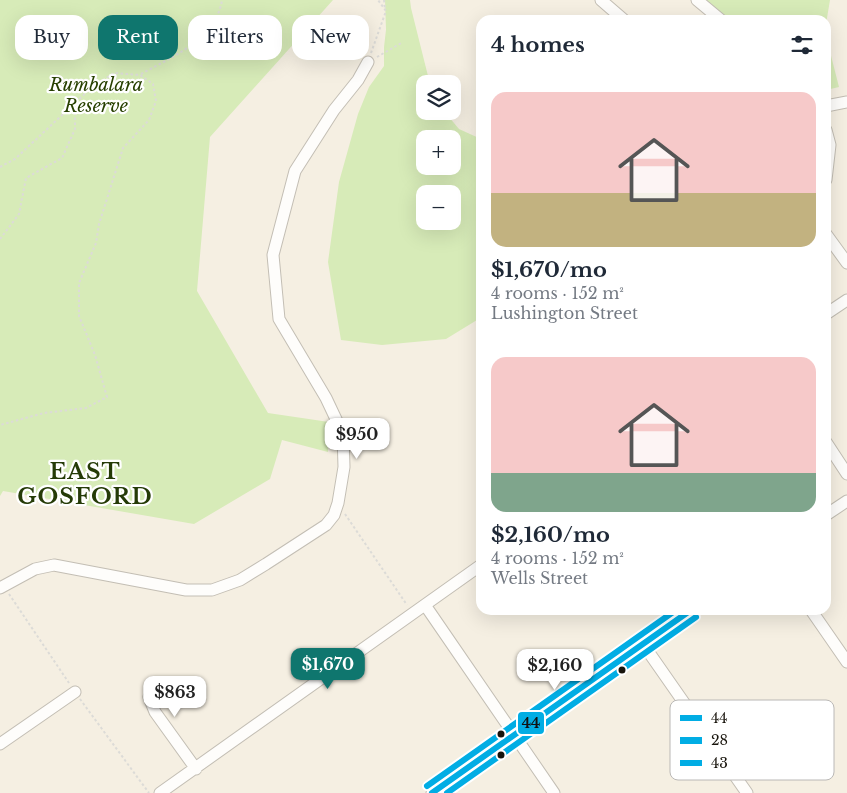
<!DOCTYPE html>
<meta charset="utf-8">
<style>
body{margin:0;font-family:"Libre Baskerville",serif;background:#f2f2f3;color:#1f2937;height:100vh;display:flex;flex-direction:column;font-size:19px;white-space:nowrap}
*{box-sizing:border-box;margin:0}
p{font-size:16px;color:#747a83}
.icon{flex:none;width:28px;height:28px;fill:none;stroke:currentColor;stroke-width:2;stroke-linecap:round;stroke-linejoin:round}
.map{position:relative;flex:1;overflow:hidden}
.panel{position:absolute;left:476px;top:15px;width:355px;height:600px;display:flex;flex-direction:column;background:#fff;border-radius:15px;box-shadow:0 5px 20px #0002}
.panel>*{flex:none}
.hud{position:absolute;left:15px;top:15px;width:386px;height:45px;display:flex;gap:10px}
.buttons{position:absolute;left:416px;top:75px;display:grid;gap:10px}
.buttons a{display:grid;place-items:center;width:45px;height:45px;border-radius:10px;background:#fff;box-shadow:0 5px 20px #0002;font-size:25px}
.price{position:absolute;translate:-50% -42px;padding:0 11px;border-radius:10px;background:#fff;color:#222;font-size:16px;line-height:32px;filter:drop-shadow(0 1px 2px #0008)}
.price::after{content:'';position:absolute;left:50%;top:30px;width:15px;height:11px;margin-left:-8px;background:inherit;clip-path:polygon(0 0,100% 0,50% 100%)}
.price.on{background:#0f766e;color:#fff}
ul{padding:0;list-style:none}
li{display:grid;align-content:center;gap:10px;height:265px;padding:0 15px}
li span{display:grid;place-items:center;height:155px;border-radius:15px;color:#555}
li>.icon{margin-inline-start:auto}
span .icon{width:90px;height:90px;fill:#fffc;stroke-width:1}
li b{font-size:21px}
h2{display:flex;justify-content:space-between;align-items:center;height:60px;padding:0 15px;font-size:21px}
.pill{padding:0 18px;border-radius:15px;background:#fff;box-shadow:0 5px 20px #0002;font-size:18px;line-height:45px}
.pill.on{background:#0f766e;color:#fff}
.map>svg:first-child{display:block}
.green{fill:#d7ebb8;fill-rule:evenodd}
.lines{fill:none;stroke-linecap:round;stroke-linejoin:round}
.minor-casing{stroke:#c3beb4;stroke-width:13}
.path{stroke:#dcdbd7;stroke-width:2;stroke-dasharray:2.5 2.5;stroke-linecap:butt}
.minor{stroke:#fefdfb;stroke-width:11}
.bus-1-casing{stroke:#fff;stroke-width:10}
.bus-2-casing{stroke:#fff;stroke-width:10}
.bus-3-casing{stroke:#fff;stroke-width:10}
.bus-1{stroke:#01ade4;stroke-width:6}
.bus-2{stroke:#01ade4;stroke-width:6}
.bus-3{stroke:#01ade4;stroke-width:6}
.bus-dot{fill:#18140c;stroke:#fff;stroke-width:2}
.labels{text-anchor:middle;stroke-width:4.5;stroke-linejoin:round;paint-order:stroke}
.park-label{font-size:18px;font-style:italic;fill:#274000;stroke:#fff}
.district-label{font-size:22px;font-weight:bold;letter-spacing:1px;fill:#253b07;stroke:#fff}
.key{fill:#fff;stroke:#bab8b6;stroke-width:1}
.key-label{font-size:14px;fill:#18140c}
.line-badge{stroke:#fff;stroke-width:2}
.pale-badge-label{font-size:14px;text-anchor:middle;font-weight:bold;fill:#111}
</style>
<div class="map">
<svg width="847" height="793" viewBox="0 0 847 793">
<rect width="100%" height="100%" fill="#f5efe2"/>
<path class="green" d="M0 0H333L210 137 197 291 268 413 329 422 328 452 282 440 270 479 194 524 3 491 0 496Z
M385 0H410L411 8 430 84H425V111H444L459 129 481 139V241L477 320 446 339 382 345 341 340 328 262 339 182 358 114 369 87 384 66V47L386 30ZM425 139H452V166H425ZM425 194H452V221H425Z
M699 0H830L826 24V20H723Z
M826 36 839 87 826 90Z"/>
<g class="lines">
<g class="minor-casing">
<path id="minor" d="M601 0 624 20
M697 0 721 20
M826 106 847 102
M826 130 830 145 826 180
M826 234 847 263
M826 314 847 300
M826 442 847 474
M826 515 847 501
M0 588 35 569 54 565 186 590H212L240 580 266 564 326 525 334 515 338 503 344 467 343 434 326 398 279 319 273 255 295 171 334 110 358 80 368 62
M425 605 554 793
M811 610 847 662
M643 644 747 793
M194 686C192 688 188 693 185 694 175 698 164 690 153 692L149 697 155 712 196 769
M0 744 75 692
M160 793 481 565
M432 793 691 610"/>
</g>
<path class="path" d="M384 0 385 9
M371 53 386 11 378 0
M377 57 403 42
M141 74C172 57 216 39 222 0
M0 167 15 159 90 89 114 73 140 75 153 84 156 101 149 120 123 148 99 224 96 243 79 283V316L95 355 107 397 86 408 44 413 0 425
M0 239 19 214 26 178 62 158 75 129V103
M345 514 407 605
M9 594 69 683
M80 699 149 793"/>
<use href="#minor" class="minor"/>
<g class="bus-1-casing">
<path id="bus-1" d="M432 793 691 610"/>
</g>
<g class="bus-2-casing">
<path id="bus-2" d="M447 793 696 617"/>
</g>
<g class="bus-3-casing">
<path id="bus-3" d="M427 786 676 610"/>
</g>
<use href="#bus-1" class="bus-1"/>
<use href="#bus-2" class="bus-2"/>
<use href="#bus-3" class="bus-3"/>
</g>
<g class="bus-dot">
<circle cx="622" cy="670" r="4.5"/>
<circle cx="501" cy="734" r="4.5"/>
<circle cx="501" cy="755" r="4.5"/>
</g>
<g class="labels">
<g class="park-label">
<text x="96" y="91">Rumbalara<tspan x="96" dy="21">Reserve</tspan></text>
</g>
<g class="district-label">
<text x="85" y="479">EAST<tspan x="85" dy="25">GOSFORD</tspan></text>
</g>
</g>
<rect x="670" y="700" width="164" height="80" rx="8" class="key"/>
<rect x="680" y="715" width="22" height="6" fill="#01ade4"/>
<rect x="680" y="737" width="22" height="7" fill="#01ade4"/>
<rect x="680" y="760" width="22" height="6" fill="#01ade4"/>
<g class="key-label">
<text x="711" y="723">44</text>
<text x="711" y="745">28</text>
<text x="711" y="768">43</text>
</g>
<rect class="line-badge" x="517" y="711" width="28" height="24" rx="5" fill="#01ade4"/>
<g class="pale-badge-label">
<text x="531" y="728">44</text>
</g>
</svg>
<div class="buttons">
<a><svg class="icon" aria-label="layers" viewBox="0 0 24 24"><path d="M12 4l9 5-9 5-9-5zM3 14l9 5 9-5"/></svg></a>
<a>+</a>
<a>−</a>
</div>
<b class="price" style="left:357px;top:460px">$950</b>
<b class="price on" style="left:328px;top:690px">$1,670</b>
<b class="price" style="left:555px;top:691px">$2,160</b>
<b class="price" style="left:175px;top:718px">$863</b>
<div class="hud">
<a class="pill">Buy</a>
<a class="pill on">Rent</a>
<a class="pill">Filters</a>
<a class="pill">New</a>
</div>
<section class="panel">
<h2>4 homes<svg class="icon" aria-label="filters" viewBox="0 0 24 24"><path d="M4 7h16M4 17h16"/><circle cx="9" cy="7" r="2"/><circle cx="15" cy="17" r="2"/></svg></h2>
<ul>
<li><span style="background:linear-gradient(#f6c9c9 65%,#c2b280 0)"><svg class="icon" aria-label="home" viewBox="0 0 24 24"><path d="M3 11l9-7 9 7M6 9v11h12V9"/></svg></span><div><b>$1,670/mo</b><p>4 rooms · 152 m²</p><p>Lushington Street</p></div></li>
<li><span style="background:linear-gradient(#f6c9c9 75%,#7fa58c 0)"><svg class="icon" aria-label="home" viewBox="0 0 24 24"><path d="M3 11l9-7 9 7M6 9v11h12V9"/></svg></span><div><b>$2,160/mo</b><p>4 rooms · 152 m²</p><p>Wells Street</p></div></li>
</ul>
</section>
</div>
